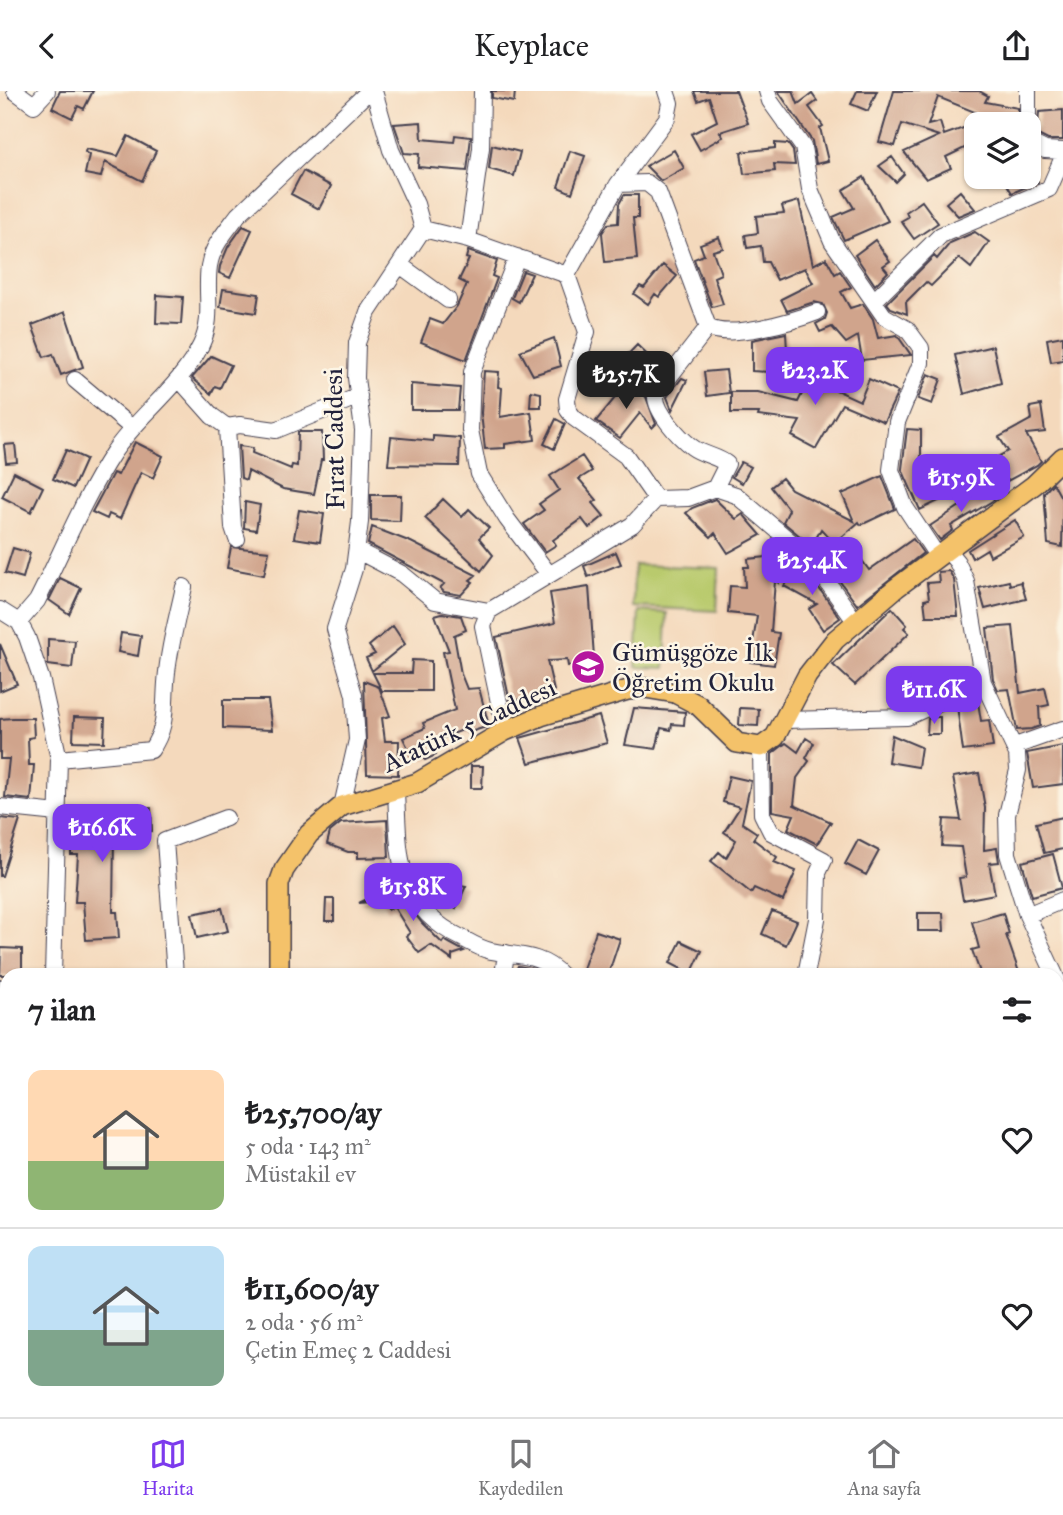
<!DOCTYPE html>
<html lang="tr">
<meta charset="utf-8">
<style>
body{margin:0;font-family:"IM FELL Great Primer",serif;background:#f2f2f2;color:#202124;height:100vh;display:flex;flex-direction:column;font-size:26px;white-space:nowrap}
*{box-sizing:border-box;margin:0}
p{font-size:23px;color:#757577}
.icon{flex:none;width:38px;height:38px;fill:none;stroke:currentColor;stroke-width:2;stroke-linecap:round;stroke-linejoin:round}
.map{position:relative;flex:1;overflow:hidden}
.panel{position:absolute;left:0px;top:877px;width:1064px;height:450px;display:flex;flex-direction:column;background:#fff;border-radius:21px 21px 0 0;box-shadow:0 2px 5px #0004}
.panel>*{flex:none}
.fabs{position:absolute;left:964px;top:21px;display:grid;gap:14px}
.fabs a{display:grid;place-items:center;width:77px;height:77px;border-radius:14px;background:#fff;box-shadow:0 2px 5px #0004;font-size:35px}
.price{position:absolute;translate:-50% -60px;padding:0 16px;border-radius:14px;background:#7c3aed;color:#fff;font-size:23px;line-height:46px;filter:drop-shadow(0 2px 4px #0008)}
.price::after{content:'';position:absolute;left:50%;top:42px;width:21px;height:16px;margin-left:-10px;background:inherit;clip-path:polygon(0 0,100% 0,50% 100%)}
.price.current{background:#222;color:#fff}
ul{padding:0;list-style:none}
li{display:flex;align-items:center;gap:21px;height:175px;padding:0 28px}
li+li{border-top:2px solid #e0e0e0}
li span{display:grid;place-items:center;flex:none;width:196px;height:140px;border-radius:14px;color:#555}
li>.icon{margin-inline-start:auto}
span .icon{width:84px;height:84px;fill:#fffc;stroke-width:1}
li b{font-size:30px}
h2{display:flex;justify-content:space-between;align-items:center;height:84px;padding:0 28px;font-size:30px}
header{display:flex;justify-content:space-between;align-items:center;height:91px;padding:0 28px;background:#fff;font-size:32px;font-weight:600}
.menu{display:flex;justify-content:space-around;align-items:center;height:98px;border-top:2px solid #e0e0e0;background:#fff;font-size:19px;color:#757577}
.menu a{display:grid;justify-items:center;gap:4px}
.menu .current{color:#7c3aed}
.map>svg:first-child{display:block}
.green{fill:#b9ca6d;stroke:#6e7654;stroke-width:2}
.building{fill:#d0a48c}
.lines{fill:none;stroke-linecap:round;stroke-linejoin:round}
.minor-casing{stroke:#423d4e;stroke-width:18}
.major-casing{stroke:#423d4e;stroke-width:22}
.minor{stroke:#fff;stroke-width:16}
.major{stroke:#f4c26a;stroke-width:19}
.labels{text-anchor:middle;stroke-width:5;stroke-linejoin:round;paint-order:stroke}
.street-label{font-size:26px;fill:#22223b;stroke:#fcf5e5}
.poi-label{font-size:26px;fill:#22223b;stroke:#fcf5e5;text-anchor:start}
</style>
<header><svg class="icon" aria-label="back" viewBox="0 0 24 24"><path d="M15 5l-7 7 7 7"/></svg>Keyplace<svg class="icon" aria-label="share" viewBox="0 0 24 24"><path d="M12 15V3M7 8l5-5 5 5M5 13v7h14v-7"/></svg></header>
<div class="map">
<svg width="1063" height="1326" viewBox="0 0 1063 1326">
<rect width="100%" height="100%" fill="#fcf5e5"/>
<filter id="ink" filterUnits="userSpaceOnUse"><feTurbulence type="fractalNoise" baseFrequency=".0143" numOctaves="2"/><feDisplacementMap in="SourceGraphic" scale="14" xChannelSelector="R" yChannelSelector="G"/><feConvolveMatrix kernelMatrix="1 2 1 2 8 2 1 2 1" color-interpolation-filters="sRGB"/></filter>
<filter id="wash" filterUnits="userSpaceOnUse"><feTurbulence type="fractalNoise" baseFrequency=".00686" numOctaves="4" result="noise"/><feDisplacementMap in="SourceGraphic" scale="28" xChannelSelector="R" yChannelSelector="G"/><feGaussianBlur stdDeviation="1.57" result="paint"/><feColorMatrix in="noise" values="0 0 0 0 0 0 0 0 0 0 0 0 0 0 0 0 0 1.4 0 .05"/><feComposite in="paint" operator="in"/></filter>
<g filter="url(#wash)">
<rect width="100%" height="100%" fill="#f4d9bc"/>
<path class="green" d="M634 474 719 477 717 520 633 516Z
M639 520 667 522 665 577 636 576Z"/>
<g id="blocks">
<path class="building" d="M60 0H93L84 18 78 15 72 27 52 17Z
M492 0H515L514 11 492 7Z
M694 0H736L748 32 720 41 723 46 700 59 691 43 717 30 709 6 698 10Z
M778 0H793L798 13 812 3 817 10 809 16 823 35 820 37 828 70 816 73 812 50Z
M857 0H877L868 20 851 13Z
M894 0H979L988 5 985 11 1018 17V33H981L992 28 938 6 928 34 940 31 944 44 969 35 975 52 946 66 951 77 926 88 904 61 939 45 902 33 895 55 879 51Z
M1063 19V49H1048L1034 42 1038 34 1039 21Z
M421 31 422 48 454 51 455 44 471 46 467 80 418 76 419 63 404 62 394 33Z
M128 45 156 60 142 90 105 71 101 86 85 83 89 64 85 61 86 58 118 65Z
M775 52 788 53 793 60 795 74 774 73 775 80 744 83 741 61 775 57Z
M492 54 520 61 514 85 489 78Z
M674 59 684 77 661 90 646 75Z
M570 60 585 65 572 102 558 96Z
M892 66 904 83 896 91 879 75Z
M303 80 331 95 319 118 291 103Z
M864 86 888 130 844 149 833 126 854 117 843 99Z
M1036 86 1038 91 1012 102 1006 92 1016 87 1020 95Z
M960 100 975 118 958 125 946 112Z
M624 104H638V127H633L637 168 605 171 602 142 608 133 618 132 619 113Z
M799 110 813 174 826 167 835 183 840 180 851 196 841 201 850 217 863 213 873 228 878 247 897 244 911 264 862 269 858 245 846 252 832 236 820 241 816 233 825 228 827 222 823 213 814 211 787 220 781 208 813 192 805 177 777 189 768 171H763L761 155 747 157 745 144 758 142 756 125 784 122 782 115Z
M922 110 938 132 914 148 901 130 908 126 906 121Z
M243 135 252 139 230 187 219 182 220 175 228 156Z
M975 141 989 151 971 177 959 167 931 195 926 191 906 211 907 223 891 217 887 212 934 165 937 168 950 152Z
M719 146 723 157 713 160 721 183 714 186 723 213 712 216 694 168 704 164 700 153Z
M875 149 890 170 883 175 888 181 875 194 855 164Z
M468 160 497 170 492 185 497 187 466 269 421 251 430 228 443 233 457 215 467 193 459 189 469 168 466 167Z
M663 174 677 185 659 206 655 203 648 213 634 203 640 195 644 197Z
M523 180 532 183 519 211 512 207Z
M223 198 259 203 256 222 220 216Z
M157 204 183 206 181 233 156 232Z
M65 221 83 276 61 284 53 263 44 266 32 234Z
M786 242 788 277 802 283 752 280V249Z
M1063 245V269L1051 271 1047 248Z
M554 247 561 275 533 284 520 260Z
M637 254 662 278 655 287 647 279 636 291 618 274Z
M993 255 1001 292 964 303 955 264Z
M816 264 836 265 835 281 815 280Z
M211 265 231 274 220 297 215 295 211 303 192 287Z
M726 279 729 302 707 305 704 281Z
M484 280 499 281 498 296 502 297 500 326 531 321 535 349 505 353V357L485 358 481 322Z
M928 283 941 288 932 313 918 308Z
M682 287 687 289 672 319 667 306Z
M810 287 860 310 869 288 898 301 884 331 842 313 816 358 792 345 800 330 758 325 759 322H731V301H758L798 311Z
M628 291 646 306 656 333 652 337 640 322 620 347 596 330Z
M411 293 460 297 458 319H411Z
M531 300 541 302V316H530Z
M1041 314 1045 341 1026 343 1041 370 1037 374 989 400 982 389 920 419 902 378 907 338 921 339V369L925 368 936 400 1008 360 999 346 1032 328 1030 316Z
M556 328 565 333 554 358 544 353Z
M298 341H322L323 369H321L314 403 283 398 248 380 246 389 241 387 239 355 253 357 252 362 291 378 292 374 297 375Z
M433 345 460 347 459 375 388 374 391 346 433 350Z
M135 351 163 365 153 387 141 381 120 428 109 423 107 428 92 421 113 382 118 384Z
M15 353 17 371 6 372 4 354Z
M66 359 86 368 73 397 53 388Z
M582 365 592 380 579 388 597 409 593 412 604 425 589 437 582 428 553 449 556 454 545 461 524 433 544 419 539 413 559 399 550 385Z
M741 371 751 376 742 392 732 386Z
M14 381 43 396 31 421 2 406Z
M882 385 895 418 861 434 859 431 836 451 832 450 821 438 812 455 783 431 789 419 771 396 782 387 791 398 854 430 842 403Z
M1053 392 1063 410 1062 456 1048 453 1044 402Z
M987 397 994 409 951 435 953 439 940 449 930 435Z
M371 404H401L400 430 371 429Z
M443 408 462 426 469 418 489 437 479 447 493 464 481 480 425 427Z
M715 408 736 428 743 423 761 444 728 462 715 442 711 446 686 422 692 417Z
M245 411 260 414 256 439 244 437Z
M299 419 324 423 320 451 294 447Z
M1015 429 1024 446 990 465 987 458 972 467 968 459Z
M372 436 411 451 476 484 470 489 473 491 461 504 444 501 440 497 444 493 368 453Z
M913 448 923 462 857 514 831 478 855 460 869 479Z
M773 450 788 463 766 465Z
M231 456 269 460 264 484 227 477Z
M13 457 30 462 23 487 5 482Z
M616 461 621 473 588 486 584 475Z
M776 465 779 492 775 490 771 541 779 542 774 574 750 571 757 525 728 522 730 495 745 496 744 476H749L748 468Z
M796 474 806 479 840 527 823 539 809 518 817 513 784 495Z
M949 480 954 489 958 525H926L924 509 929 508 927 492 939 491 938 481Z
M60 487 81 497 69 523 49 509Z
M1009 490 1010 494 1021 491 1026 508 985 518 979 497Z
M589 496 594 566 581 568 582 574 568 575 567 569 547 570 554 600 510 611 496 546 555 532 550 502Z
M892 517 907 534 904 537 909 542 855 594 833 574Z
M442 522 461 525 466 539 454 544 461 583 467 598 479 597 489 635 467 642 465 638 430 652 436 664 425 669 421 665 414 669 403 647 425 637 423 632 455 619 443 561 449 560 435 524Z
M393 535 405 553 372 580 366 567 375 563 369 555Z
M1013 535 1020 602 1045 597 1049 614 1039 616 1040 635 1031 638 1017 639 1009 598 998 599 993 588 987 537Z
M121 542 141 545 138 565 118 561Z
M48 548 75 550 72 577 48 574Z
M0 553 17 593 0 600Z
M412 569 431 570V600H382L373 582H411Z
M364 590 379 596 390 625 382 627 385 650H399L398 684 367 683Z
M977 605 981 630 989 629 993 656 963 660 957 615Z
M223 609H268L272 639 223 637Z
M634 617 685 621 684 634 672 633 671 639 661 637 656 658 625 654Z
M740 617 759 618 758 635 739 634Z
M599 625 607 652 529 672 520 647Z
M74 626 105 627 104 651 73 650Z
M932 626H940V643H927L928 628Z
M13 627H33L34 646 28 647 29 674H34L31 709 5 706 9 668H0V628Z
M892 644 921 656 918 676 888 671Z
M806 647 814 652 806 667 809 670 797 687 794 714 831 731 817 753 788 738 794 724 772 720V663L786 652 798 661Z
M1063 655V693L1033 697 1027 662Z
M471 675H483L482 697H471Z
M979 682 985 717 984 759 997 757 999 771 989 772 995 803 963 809 959 787 966 786 961 756 942 755 944 728 961 729 953 686Z
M729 685 751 690 742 732 757 742 753 748 777 766 774 771 796 780 783 810 754 797 751 802 711 770 719 761 726 767 736 749 724 741 740 716 723 711Z
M95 713 115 714V719L151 717 152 740 114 743 113 821H117L119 847 86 849 83 811H75L78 764H71V748H80L81 718H95Z
M1063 726V758L1044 762 1036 732Z
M0 727 20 729 2 785H0Z
M387 729 389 766 358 767V761H348L327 753 330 741 341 732Z
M858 749 879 760 866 784 845 773Z
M1053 763 1062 797 1032 805 1022 771Z
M397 793 404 809 422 832 442 852 444 849 464 860 452 864V869L431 854 419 862 406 845 410 842 394 816 388 819 383 810 359 812Z
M455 793 466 795 456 817 437 807 442 795Z
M326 808H334V830H325Z
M222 817 228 840 197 847 192 823Z
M772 820 797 830 786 854 762 843Z
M918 822H943L944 840H918Z
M1003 822 1009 843 1006 844 1020 884H981L972 859 979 857 972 831Z
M596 840 620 848 608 884 583 878Z
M681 850 702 860 691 883 670 872Z
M1 857 22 858V884H0Z
M518 875 534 878 544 884H514Z"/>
</g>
</g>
<g filter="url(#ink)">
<use href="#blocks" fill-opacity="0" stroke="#423d4e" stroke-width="2"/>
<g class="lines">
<g class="minor-casing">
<path id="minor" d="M15 0 34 14 47 0
M767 0 770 10 803 56 810 98 832 150 884 225 907 238 921 257V272L897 331 891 379 905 416 938 466
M1028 33V0
M1029 51 1045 59 1063 60
M618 93 647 92 658 101 708 236
M423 138 468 149 567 184 587 241 567 308 568 319 574 327 626 365 656 408
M468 149 481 57 482 0
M517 166 472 281 470 339 479 383 507 428 548 482
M400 174 448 209
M567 184 618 93 667 27 670 12 666 0
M875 209 941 144 1049 98 1063 66
M75 289 132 337
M180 289 212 325 227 336 240 334 276 339 359 305
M227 336 233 436 237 448
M715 397 727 373C717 365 703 364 692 356 680 347 654 320 656 303L708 236C729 249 794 230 817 221
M947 459 957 471 966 490 983 591 1017 663 1018 679 1007 724 1008 763 1027 824 1055 884
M358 460 402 483 435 510 489 520
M0 519 19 531 27 546 41 587 59 668 53 884
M19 531 37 510C62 461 83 408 113 362 139 323 180 297 201 254 214 227 205 203 209 175 212 155 227 139 238 124L369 0
M785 629 907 626 983 591
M505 640 483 535 489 520 632 434 656 408 688 407 715 397 736 404 811 468 855 530
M1015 655 1063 638
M761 656 762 723 771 741 824 769 818 782 817 828 806 884
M59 668 151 659C167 636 164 619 166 592 168 560 177 528 184 496
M396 700C399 764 395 815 462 847 471 852 481 858 491 860 517 865 542 863 561 884
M342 715 357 649 354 604 335 538 354 478 360 431 363 339 356 287 357 252 368 221 423 138 416 113 391 59 374 0
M0 716 58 722
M1027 824 1063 809
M175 884 165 750 226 727
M503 884 506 862
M1057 888 1063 903
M0 897 7 898
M1057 1152 1063 1149
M138 1320 139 1326
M328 1326 331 1320
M588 1326 591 1320"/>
</g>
<g class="major-casing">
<path id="major" d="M279 884V793L284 779 309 743 342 715 417 692 505 640 541 625 628 599 645 597 675 602 698 614 737 652 761 656 775 646 807 585 835 549 896 497 1034 394 1063 366
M0 1062 7 1053"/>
</g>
<use href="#minor" class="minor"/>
<use href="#major" class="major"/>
</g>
</g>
<defs>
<g id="school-disc" transform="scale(1.75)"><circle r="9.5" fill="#b5179e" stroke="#fcf5e5"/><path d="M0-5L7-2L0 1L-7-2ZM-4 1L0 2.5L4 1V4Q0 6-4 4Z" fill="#fff"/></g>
</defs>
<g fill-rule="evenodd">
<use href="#school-disc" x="588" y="576"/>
</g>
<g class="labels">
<g class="street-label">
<text transform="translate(334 348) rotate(-91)" y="9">Fırat Caddesi</text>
<text transform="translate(469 634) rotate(-25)" y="9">Atatürk 5 Caddesi</text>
</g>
<g class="poi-label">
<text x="612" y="570">Gümüşgöze İlk<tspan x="612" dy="30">Öğretim Okulu</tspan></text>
</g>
</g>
</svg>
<div class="fabs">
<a><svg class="icon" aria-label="layers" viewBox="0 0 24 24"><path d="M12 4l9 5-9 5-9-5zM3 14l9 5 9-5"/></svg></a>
</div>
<b class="price" style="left:815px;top:316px">₺23.2K</b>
<b class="price current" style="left:626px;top:320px">₺25.7K</b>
<b class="price" style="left:961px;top:423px">₺15.9K</b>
<b class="price" style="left:812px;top:506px">₺25.4K</b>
<b class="price" style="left:934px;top:635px">₺11.6K</b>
<b class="price" style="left:102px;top:773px">₺16.6K</b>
<b class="price" style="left:413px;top:832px">₺15.8K</b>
<section class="panel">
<h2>7 ilan<svg class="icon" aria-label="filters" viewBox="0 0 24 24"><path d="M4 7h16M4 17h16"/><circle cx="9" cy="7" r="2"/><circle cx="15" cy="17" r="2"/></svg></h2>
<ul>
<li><span style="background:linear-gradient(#ffd9b3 65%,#8fb573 0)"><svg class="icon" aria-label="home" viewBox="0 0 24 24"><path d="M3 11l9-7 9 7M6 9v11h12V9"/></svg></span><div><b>₺25,700/ay</b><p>5 oda · 143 m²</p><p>Müstakil ev</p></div><svg class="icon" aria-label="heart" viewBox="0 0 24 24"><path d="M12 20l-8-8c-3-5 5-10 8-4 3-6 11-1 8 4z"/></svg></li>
<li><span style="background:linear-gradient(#bfe0f5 60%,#7fa58c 0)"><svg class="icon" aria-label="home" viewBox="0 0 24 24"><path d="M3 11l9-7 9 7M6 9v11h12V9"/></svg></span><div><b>₺11,600/ay</b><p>2 oda · 56 m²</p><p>Çetin Emeç 2 Caddesi</p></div><svg class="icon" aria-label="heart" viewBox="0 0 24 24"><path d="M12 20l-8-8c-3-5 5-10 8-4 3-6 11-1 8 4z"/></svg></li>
</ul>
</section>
</div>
<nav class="menu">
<a class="current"><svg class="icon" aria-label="map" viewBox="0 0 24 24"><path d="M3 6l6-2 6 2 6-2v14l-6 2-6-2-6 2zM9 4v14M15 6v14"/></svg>Harita</a>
<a><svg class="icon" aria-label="saved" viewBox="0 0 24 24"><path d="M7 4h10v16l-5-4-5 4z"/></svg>Kaydedilen</a>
<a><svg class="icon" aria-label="home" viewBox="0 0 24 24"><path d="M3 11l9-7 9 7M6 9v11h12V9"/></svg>Ana sayfa</a>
</nav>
